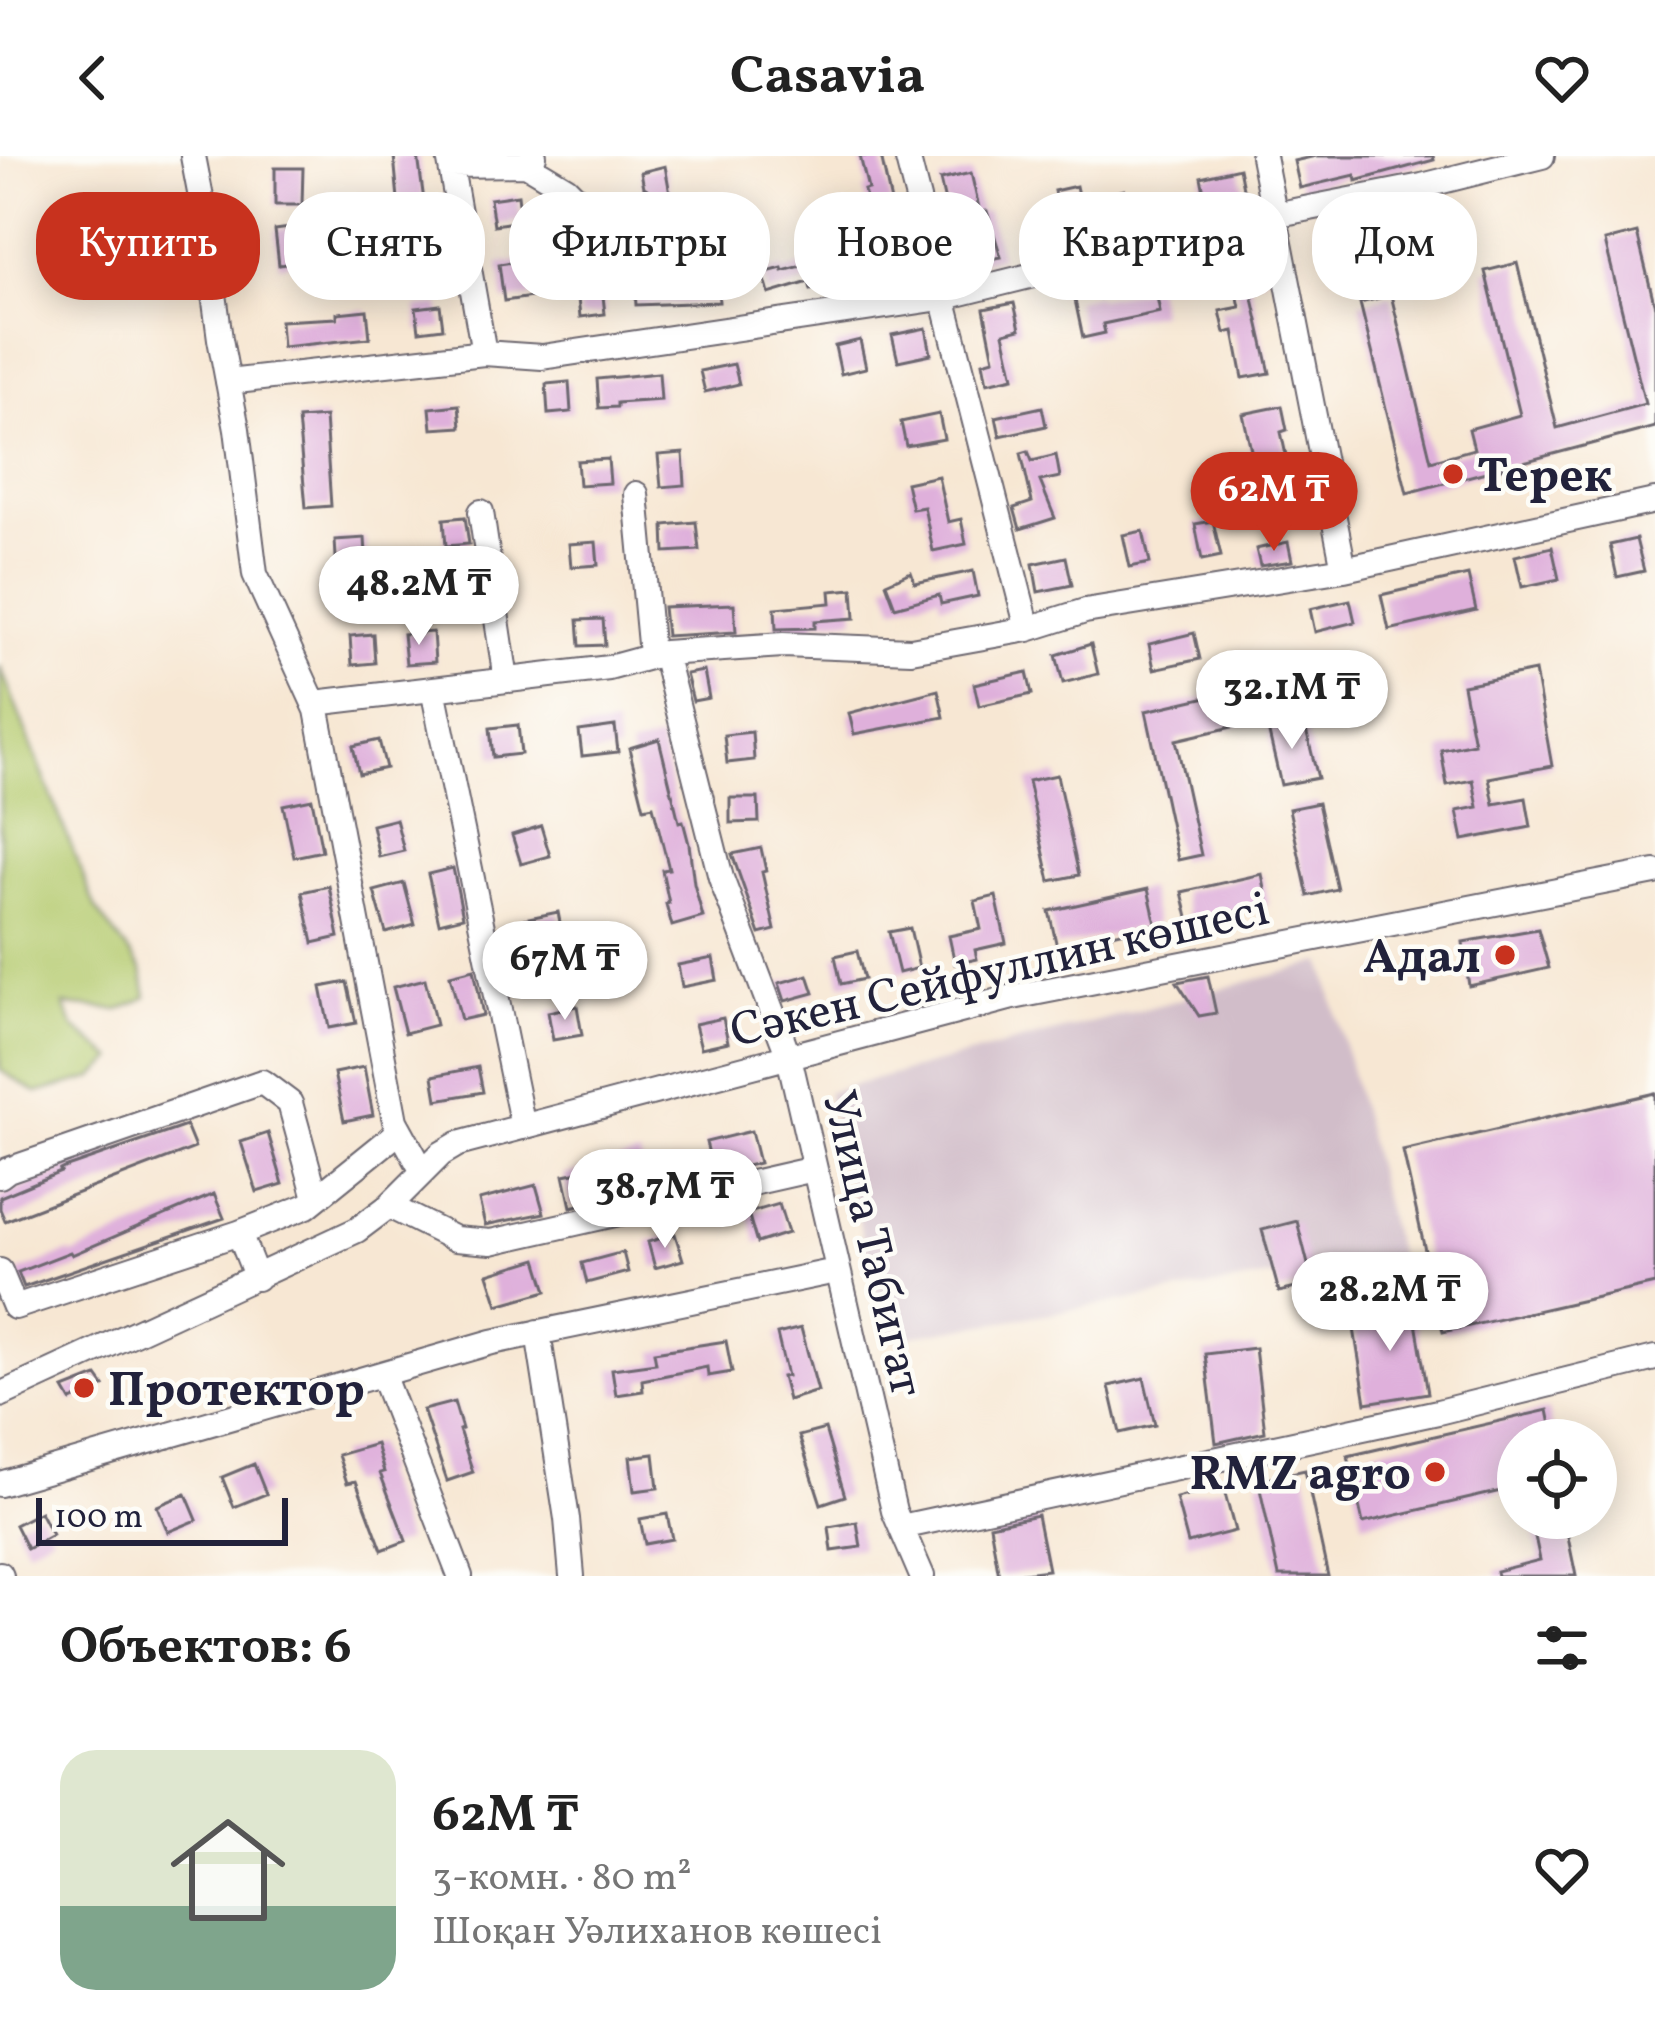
<!DOCTYPE html>
<html lang="ru">
<meta charset="utf-8">
<style>
body{margin:0;font-family:Vollkorn,serif;background:#f2f2f2;color:#222;height:100vh;display:flex;flex-direction:column;font-size:45px;white-space:nowrap}
*{box-sizing:border-box;margin:0}
p{font-size:39px;color:#767676}
.icon{flex:none;width:66px;height:66px;fill:none;stroke:currentColor;stroke-width:2;stroke-linecap:round;stroke-linejoin:round}
.map{position:relative;height:1420px;overflow:hidden}
.side{display:flex;flex-direction:column;background:#fff;flex:1}
.side>*{flex:none}
.banner{position:absolute;left:36px;top:36px;width:1584px;height:108px;display:flex;gap:24px}
.tools{position:absolute;left:1497px;top:1263px;display:grid;gap:24px}
.tools a{display:grid;place-items:center;width:120px;height:120px;border-radius:50%;background:#fff;box-shadow:0 6px 30px #0003;font-size:60px}
.scale{position:absolute;left:36px;bottom:30px;width:252px;box-sizing:border-box;padding-left:12px;border:6px solid #22223b;border-top:0;font-size:33px;line-height:42px;white-space:nowrap;color:#22223b;-webkit-text-stroke:9px #fdfcf7;paint-order:stroke}
.price{position:absolute;translate:-50% -102px;padding:0 27px;border-radius:42px;background:#fff;color:#222;font-size:39px;line-height:78px;filter:drop-shadow(0 3px 6px #0008)}
.price::after{content:'';position:absolute;left:50%;top:72px;width:36px;height:27px;margin-left:-18px;background:inherit;clip-path:polygon(0 0,100% 0,50% 100%)}
.price.active{background:#c8321e;color:#fff}
ul{padding:0;list-style:none}
li{display:flex;align-items:center;gap:36px;height:300px;padding:0 60px}
li+li{border-top:3px solid #e0e0e0}
li span{display:grid;place-items:center;flex:none;width:336px;height:240px;border-radius:36px;color:#555}
li>.icon{margin-inline-start:auto}
span .icon{width:144px;height:144px;fill:#fffc;stroke-width:1}
li b{font-size:51px}
h2{display:flex;justify-content:space-between;align-items:center;height:144px;padding:0 60px;font-size:51px}
.pill{padding:0 42px;border-radius:48px;background:#fff;box-shadow:0 6px 30px #0003;font-size:42px;line-height:108px}
.pill.active{background:#c8321e;color:#fff}
header{display:flex;justify-content:space-between;align-items:center;height:156px;padding:0 60px;background:#fff;font-size:54px;font-weight:700}
.map>svg:first-child{display:block}
.industrial{fill:#d1bdc9}
.green{fill:#b5cb6f;stroke:#6c7655;stroke-width:3}
.building{fill:#dfb0db}
.lines{fill:none;stroke-linecap:round;stroke-linejoin:round}
.minor-casing{stroke:#6d6770;stroke-width:28}
.minor{stroke:#fff;stroke-width:24}
.poi-dot{fill:#c8321e;stroke:#fdfcf7;stroke-width:4.5}
.labels{text-anchor:middle;stroke-width:9;stroke-linejoin:round;paint-order:stroke}
.poi-label{font-size:48px;font-weight:bold;fill:#22223b;stroke:#fdfcf7;text-anchor:start}
.street-label{font-size:48px;fill:#22223b;stroke:#fdfcf7}
</style>
<header><svg class="icon" aria-label="back" viewBox="0 0 24 24"><path d="M15 5l-7 7 7 7"/></svg>Casavia<svg class="icon" aria-label="heart" viewBox="0 0 24 24"><path d="M12 20l-8-8c-3-5 5-10 8-4 3-6 11-1 8 4z"/></svg></header>
<div class="map">
<svg width="1655" height="1420" viewBox="0 0 1655 1420">
<rect width="100%" height="100%" fill="#fdfcf7"/>
<filter id="ink" filterUnits="userSpaceOnUse"><feTurbulence type="fractalNoise" baseFrequency=".00833" numOctaves="2"/><feDisplacementMap in="SourceGraphic" scale="24" xChannelSelector="R" yChannelSelector="G"/><feConvolveMatrix kernelMatrix="1 2 1 2 8 2 1 2 1" color-interpolation-filters="sRGB"/></filter>
<filter id="wash" filterUnits="userSpaceOnUse"><feTurbulence type="fractalNoise" baseFrequency=".004" numOctaves="4" result="noise"/><feDisplacementMap in="SourceGraphic" scale="48" xChannelSelector="R" yChannelSelector="G"/><feGaussianBlur stdDeviation="2.7" result="paint"/><feColorMatrix in="noise" values="0 0 0 0 0 0 0 0 0 0 0 0 0 0 0 0 0 1.4 0 .05"/><feComposite in="paint" operator="in"/></filter>
<g filter="url(#wash)">
<rect width="100%" height="100%" fill="#f7e7d3"/>
<path class="industrial" d="M1323 806 1398 1100 888 1184 827 936Z"/>
<path class="green" d="M0 510 96 753 142 814 147 841 120 854 64 849 74 872 114 903 93 922 37 937 0 914Z"/>
<g id="blocks">
<path class="building" d="M394 0H418L426 60 433 82 409 86 399 54Z
M860 0H881L891 46 868 51 864 34 868 33Z
M1316 0H1433L1434 4 1356 25 1355 19 1300 32 1294 5Z
M665 10 676 70 651 76 648 61 655 53 656 45 654 37 644 31 641 16Z
M275 12H303L302 49H275Z
M1239 12 1245 42 1207 51 1201 21Z
M971 17 980 56 987 55 1001 101 956 109 945 64 949 63 940 24Z
M1076 30 1079 44 1124 34 1131 65 1064 79 1054 35Z
M518 39 521 65 494 69 490 43Z
M555 61 580 62V91H556Z
M305 70 310 105 279 109 275 74Z
M1637 77 1655 151V271L1407 337 1360 147 1391 139 1431 305 1474 293 1469 273 1520 259 1485 115 1517 107 1557 272 1645 248 1605 85Z
M906 86 910 106 877 114 872 94Z
M831 102 838 127 811 134 809 126 769 138 763 117 782 112 783 115Z
M527 104 532 141 504 145 499 108Z
M1260 104 1264 122 1249 125 1270 217 1243 222 1234 175 1225 177 1220 155 1240 151 1231 110Z
M717 119 719 146 636 149 634 122Z
M602 131 605 158 580 161 577 134Z
M1155 131 1160 156 1103 168 1105 177 1083 182 1075 144 1097 139 1098 143Z
M1014 147 1020 173 1004 177 1014 221 987 227 983 206 994 203 984 153Z
M440 149 443 172 419 175 416 152Z
M367 154 370 182 282 191 280 165 337 162V157Z
M926 172 931 198 898 205 892 179Z
M860 184 866 212 841 218 835 190Z
M734 208 739 228 705 236 700 215Z
M659 217 661 244 617 247V251L599 252 597 223Z
M569 226 571 256 548 258 546 228Z
M459 249 461 271 432 273 430 252Z
M1282 250 1287 274 1281 276 1290 318 1258 325 1243 258Z
M1042 251 1046 270 1000 280 996 261Z
M939 258 944 283 906 290 901 266Z
M325 261 331 350 306 352 298 263Z
M1028 295 1032 305 1056 299 1060 321 1040 325 1055 362 1020 373 1014 352 1032 346 1021 297Z
M683 297 685 329 661 331 658 299Z
M608 303 610 327 579 329 577 305Z
M938 320 948 366 961 363 966 388 933 395 924 351 912 353 906 327Z
M465 361 469 388 446 390 444 363Z
M1213 365 1221 400 1202 404 1195 368Z
M696 366 699 394 665 396 664 369Z
M1143 375 1150 407 1130 411 1123 379Z
M365 382 367 415 337 418 335 384Z
M1636 383 1644 415 1617 421 1610 389Z
M596 386 598 409 571 411 569 388Z
M1288 386 1292 405 1260 410 1256 393Z
M1552 391 1559 423 1522 431 1515 400Z
M1066 401 1072 429 1038 436 1033 408Z
M973 415 978 440 941 448 939 439 895 451 886 427 911 416 915 427Z
M1468 419 1476 454 1389 474 1381 439Z
M474 420 478 453 453 455 450 422Z
M853 433 855 462 815 465V472L776 473 775 452 831 447 830 435Z
M1350 444 1355 466 1315 476 1310 453Z
M734 448 736 476 666 480 663 451Z
M603 463 605 489 580 490 578 464Z
M433 476 435 506 406 508 403 478Z
M1194 477 1200 503 1154 513 1149 488Z
M373 478 375 507 352 509 350 480Z
M1091 488 1098 518 1063 527 1056 499Z
M704 515 709 542 693 545 686 518Z
M1535 515 1552 610 1489 622 1494 648 1526 642 1531 671 1463 684 1457 655 1478 651 1473 624 1447 629 1441 594 1474 587 1463 529Z
M1027 516 1032 538 979 550 974 528Z
M1246 532 1254 566 1176 584 1201 699 1178 704 1146 555Z
M938 534 944 561 854 578 849 557Z
M1303 562 1318 622 1281 629 1267 569Z
M518 569 521 598 493 601 490 572Z
M615 570 618 596 582 600 579 575Z
M752 576 754 604 727 607 724 579Z
M659 583 679 666 683 665 689 688 694 728 703 761 672 770 666 748 669 747 662 714 669 713 653 650 644 652 629 592Z
M379 584 386 612 359 618 353 590Z
M1057 619 1079 719 1050 725 1028 625Z
M730 642H758L759 666 730 667Z
M312 643 322 695 294 701 283 649Z
M1318 647 1337 733 1308 740 1289 653Z
M396 663 404 695 379 701 372 669Z
M541 670 550 700 521 708 512 679Z
M761 692 766 715 762 716 775 774 760 778 732 698Z
M453 712 463 761 439 767 428 718Z
M1262 718 1268 748 1189 766 1182 736Z
M404 727 415 769 386 777 374 735Z
M329 730 339 781 313 787 302 736Z
M1148 733 1156 768 1057 791 1049 755Z
M996 740 1006 787 975 794 977 803 955 808 949 780 981 773 975 745Z
M558 756 563 782 529 789 524 763Z
M910 772 919 812 899 817 889 776Z
M1538 773 1549 812 1469 830 1463 786Z
M857 795 864 823 841 828 835 800Z
M713 802 717 824 682 831 678 809Z
M474 813 483 859 461 864 450 819Z
M808 819 814 837 785 845 779 827Z
M1208 820 1216 857 1199 860 1177 826Z
M425 823 436 869 405 877 393 831Z
M347 826 356 867 329 872 321 831Z
M577 850 582 879 553 884 548 856Z
M723 862 728 886 701 892 695 868Z
M364 911 373 959 344 965 334 917Z
M478 911 483 936 437 944 433 920Z
M1655 937V1128L1443 1176 1403 995Z
M186 970 195 992 5 1065 0 1053V1041L61 1016 60 1014 64 1012Z
M751 975 759 1007 714 1018 706 986Z
M268 977 283 1028 257 1036 241 986Z
M640 999 648 1034 571 1051 564 1019 619 1008 618 1005Z
M536 1029 544 1057 485 1069 479 1044Z
M214 1038 224 1062 24 1131 18 1116 70 1096 72 1099Z
M779 1048 788 1077 757 1087 748 1057Z
M1297 1065 1313 1128 1279 1136 1262 1074Z
M675 1078 683 1104 655 1112 648 1086Z
M623 1096 628 1116 587 1127 582 1107Z
M537 1103 547 1135 498 1149 488 1118Z
M1413 1149 1428 1237 1366 1247 1352 1160Z
M801 1172 818 1235 788 1244 782 1221 787 1220 777 1178Z
M726 1185 732 1216 708 1220 707 1211 642 1224 643 1235 616 1239 612 1213 656 1207 654 1196Z
M1255 1192 1265 1276 1216 1287 1205 1198Z
M97 1220 104 1230 71 1245 64 1233Z
M1144 1222 1155 1269 1120 1277 1109 1230Z
M454 1246 462 1273 459 1274 473 1316 447 1325 423 1254Z
M1548 1254 1554 1284H1518V1331L1363 1367 1348 1300Z
M825 1273 845 1340 821 1348 799 1280Z
M376 1288 384 1316 380 1317 406 1385 382 1394 356 1325 347 1327 338 1299Z
M654 1298 658 1332 634 1335 630 1301Z
M254 1308 266 1338 234 1351 222 1321Z
M1305 1314 1328 1420H1279L1258 1324Z
M1223 1330 1235 1375 1188 1387 1176 1342Z
M186 1338 197 1364 168 1376 157 1350Z
M40 1356 52 1379 27 1393 15 1369Z
M667 1358 672 1383 645 1388 640 1363Z
M1037 1359 1048 1414 999 1420 990 1369Z
M1531 1362H1564L1576 1420H1497L1496 1415 1540 1404Z
M857 1366 861 1391 832 1395 829 1371Z"/>
</g>
</g>
<g filter="url(#ink)">
<use href="#blocks" fill-opacity="0" stroke="#6d6770" stroke-width="3"/>
<g class="lines">
<g class="minor-casing">
<path id="minor" d="M193 0 202 47 220 183 237 273 255 418 317 554 395 965 422 1014
M449 0 484 197
M907 0 1028 473
M1263 0 1344 413
M526 8 566 32 580 46H640
M451 9 526 8 534 0
M228 226 484 197 542 201 941 142 1274 59 1422 30 1542 0
M636 338 651 499
M481 356 506 524
M664 497 721 722 789 901 894 1355 922 1420
M433 533 523 971
M315 547 609 512 664 497 783 489 911 494 1028 473 1085 455 1344 413 1655 345
M0 1020 8 1014 262 926 290 947 316 1042
M389 1050 455 1083 491 1086 814 1013
M0 1115 15 1151 239 1077
M257 1122 239 1077 307 1050 400 975
M538 1176 567 1363 572 1420
M382 1218 460 1420
M0 1239 357 1074 389 1050 441 998 458 988 1013 841 1655 716
M0 1328 492 1186 836 1115
M901 1371 1438 1256 1655 1202
M0 1418 1 1420"/>
</g>
<use href="#minor" class="minor"/>
</g>
</g>
<g class="poi-dot">
<circle cx="1453" cy="318" r="12"/>
<circle cx="1505" cy="799" r="12"/>
<circle cx="84" cy="1232" r="12"/>
<circle cx="1435" cy="1316" r="12"/>
</g>
<g class="labels">
<g class="poi-label">
<text x="1477" y="335">Терек</text>
<text x="1481" y="816" text-anchor="end">Адал</text>
<text x="108" y="1249">Протектор</text>
<text x="1411" y="1333" text-anchor="end">RMZ agro</text>
</g>
<g class="street-label">
<text transform="translate(999 812) rotate(-13)" y="17">Сәкен Сейфуллин көшесі</text>
<text transform="translate(875 1087) rotate(77)" y="17">Улица Табигат</text>
</g>
</g>
</svg>
<div class="tools">
<a><svg class="icon" aria-label="locate" viewBox="0 0 24 24"><circle cx="12" cy="12" r="6"/><path d="M12 2v4M12 18v4M2 12h4M18 12h4"/></svg></a>
</div>
<div class="scale">100 m</div>
<b class="price active" style="left:1274px;top:398px">62M ₸</b>
<b class="price" style="left:419px;top:492px">48.2M ₸</b>
<b class="price" style="left:1292px;top:596px">32.1M ₸</b>
<b class="price" style="left:565px;top:867px">67M ₸</b>
<b class="price" style="left:665px;top:1095px">38.7M ₸</b>
<b class="price" style="left:1390px;top:1198px">28.2M ₸</b>
<div class="banner">
<a class="pill active">Купить</a>
<a class="pill">Снять</a>
<a class="pill">Фильтры</a>
<a class="pill">Новое</a>
<a class="pill">Квартира</a>
<a class="pill">Дом</a>
</div>
</div>
<section class="side">
<h2>Объектов: 6<svg class="icon" aria-label="filters" viewBox="0 0 24 24"><path d="M4 7h16M4 17h16"/><circle cx="9" cy="7" r="2"/><circle cx="15" cy="17" r="2"/></svg></h2>
<ul>
<li><span style="background:linear-gradient(#dfe7d0 65%,#7fa58c 0)"><svg class="icon" aria-label="home" viewBox="0 0 24 24"><path d="M3 11l9-7 9 7M6 9v11h12V9"/></svg></span><div><b>62M ₸</b><p>3-комн. · 80 m²</p><p>Шоқан Уәлиханов көшесі</p></div><svg class="icon" aria-label="heart" viewBox="0 0 24 24"><path d="M12 20l-8-8c-3-5 5-10 8-4 3-6 11-1 8 4z"/></svg></li>
</ul>
</section>
